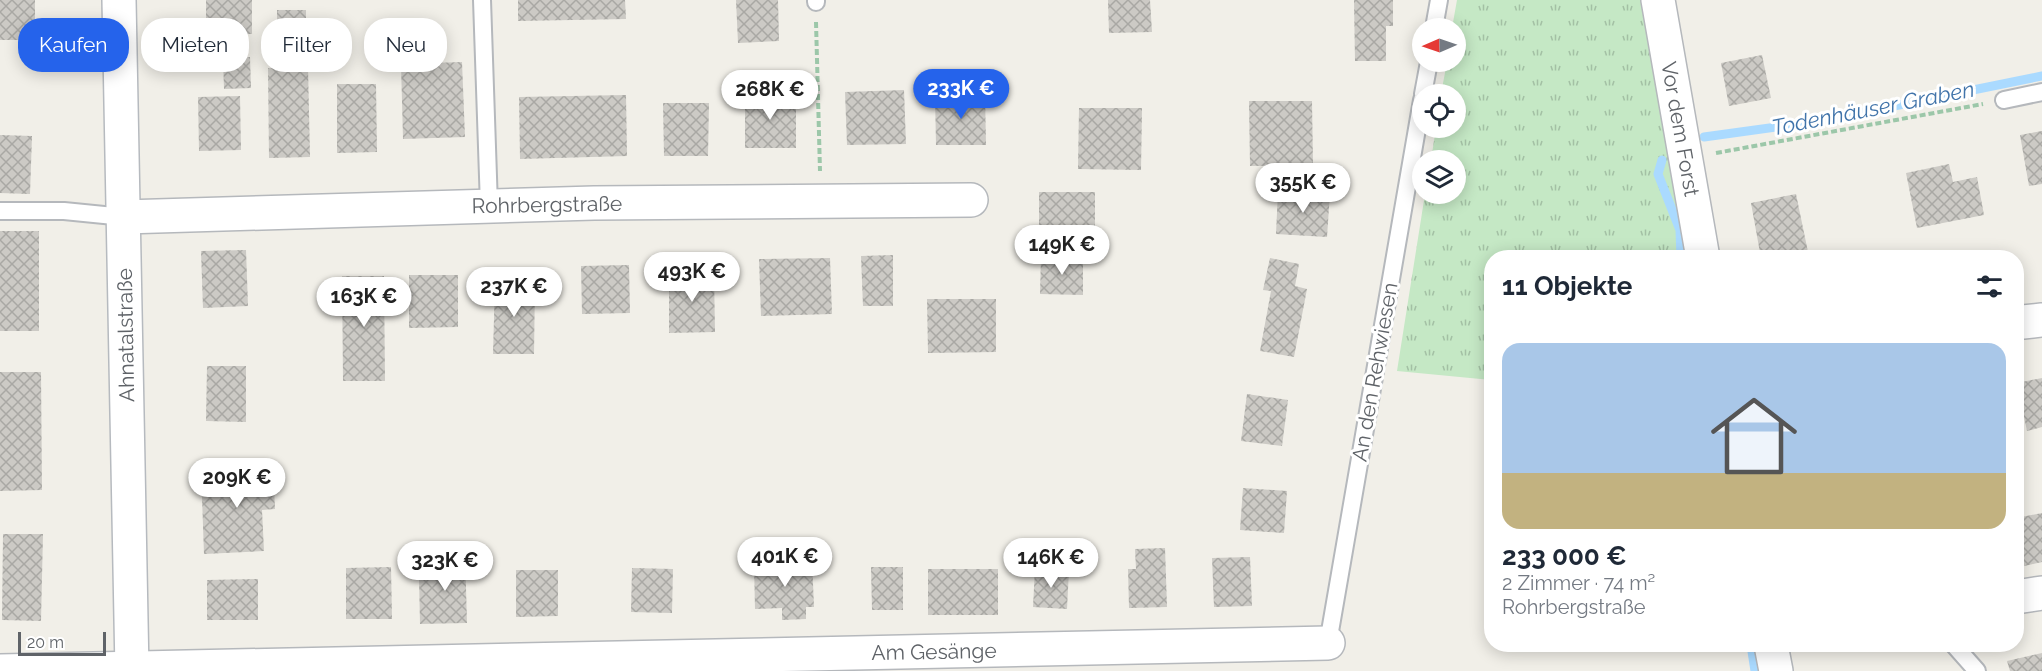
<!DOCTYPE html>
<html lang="de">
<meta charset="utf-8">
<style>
body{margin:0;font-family:Raleway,sans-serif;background:#f2f2f3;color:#1f2937;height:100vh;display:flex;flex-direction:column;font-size:22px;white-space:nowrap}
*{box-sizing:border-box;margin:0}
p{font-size:20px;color:#747a83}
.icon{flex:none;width:33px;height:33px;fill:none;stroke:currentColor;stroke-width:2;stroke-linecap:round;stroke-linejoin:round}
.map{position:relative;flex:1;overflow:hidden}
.drawer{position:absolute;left:1484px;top:250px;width:540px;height:402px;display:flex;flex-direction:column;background:#fff;border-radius:24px;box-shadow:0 3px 15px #0003}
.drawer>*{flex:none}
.guide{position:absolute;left:18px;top:18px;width:570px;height:54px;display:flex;gap:12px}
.needle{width:39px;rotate:268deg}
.tools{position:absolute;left:1412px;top:18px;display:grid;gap:12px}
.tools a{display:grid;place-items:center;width:54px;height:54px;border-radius:50%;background:#fff;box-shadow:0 3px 15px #0003;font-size:30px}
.scale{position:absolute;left:18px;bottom:15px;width:88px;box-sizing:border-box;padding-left:6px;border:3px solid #5f6368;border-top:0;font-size:16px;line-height:21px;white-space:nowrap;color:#5f6368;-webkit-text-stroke:4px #fff;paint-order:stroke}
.price{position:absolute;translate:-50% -51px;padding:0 14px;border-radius:21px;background:#fff;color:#222;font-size:20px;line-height:39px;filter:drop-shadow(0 2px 3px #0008)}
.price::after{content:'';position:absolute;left:50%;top:36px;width:18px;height:14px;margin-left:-9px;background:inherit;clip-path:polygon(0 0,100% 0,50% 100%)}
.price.selected{background:#2563eb;color:#fff}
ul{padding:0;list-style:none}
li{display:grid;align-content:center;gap:12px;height:318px;padding:0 18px}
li+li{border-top:2px solid #e0e1e3}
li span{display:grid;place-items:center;height:186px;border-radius:18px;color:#555}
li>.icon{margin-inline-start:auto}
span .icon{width:108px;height:108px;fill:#fffc;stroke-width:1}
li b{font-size:26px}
h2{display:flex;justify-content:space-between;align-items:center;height:72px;padding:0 18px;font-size:26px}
.pill{padding:0 21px;border-radius:24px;background:#fff;box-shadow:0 3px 15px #0003;font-size:21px;line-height:54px}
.pill.selected{background:#2563eb;color:#fff}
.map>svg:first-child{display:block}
.grass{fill:url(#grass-tufts)}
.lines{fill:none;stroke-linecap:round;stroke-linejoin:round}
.stream{stroke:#aadaff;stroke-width:9}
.building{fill:url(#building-cross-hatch)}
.lane-casing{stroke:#b5b8bc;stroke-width:20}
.street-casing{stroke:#b5b8bc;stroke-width:36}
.secondary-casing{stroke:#b6babf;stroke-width:36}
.path{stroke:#9cc7a9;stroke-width:4;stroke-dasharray:6 3;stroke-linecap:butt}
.lane{stroke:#fff;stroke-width:16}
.street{stroke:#fff;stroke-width:33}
.secondary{stroke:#fff;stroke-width:33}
.labels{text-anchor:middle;stroke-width:6;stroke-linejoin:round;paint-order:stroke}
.street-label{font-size:21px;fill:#5f6368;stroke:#fff}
.water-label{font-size:22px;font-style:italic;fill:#4174aa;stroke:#fff}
</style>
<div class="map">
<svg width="2042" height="671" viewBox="0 0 2042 671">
<defs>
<pattern id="grass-tufts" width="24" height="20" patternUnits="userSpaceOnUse" patternTransform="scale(1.5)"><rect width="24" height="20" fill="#c5e8c5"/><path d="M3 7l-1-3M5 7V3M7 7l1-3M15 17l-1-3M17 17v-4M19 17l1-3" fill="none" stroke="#a3c0a4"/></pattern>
<pattern id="building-cross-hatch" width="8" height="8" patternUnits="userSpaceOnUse" patternTransform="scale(1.5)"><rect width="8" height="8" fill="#cccac5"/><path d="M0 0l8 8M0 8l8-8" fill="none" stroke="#a9a8a4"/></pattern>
</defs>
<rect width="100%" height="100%" fill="#f1efe8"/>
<path class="grass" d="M1457 0H1642L1685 258H1491V380L1397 371 1425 194H1455V160H1431L1436 128H1455V94H1441L1447 62H1455V28H1452Z"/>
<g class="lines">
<path class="stream" d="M1704 137 1820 121 2042 76
M1662 160 1658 174 1680 230 1681 258
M1751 645 1755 671"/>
</g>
<path class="building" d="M0 0H35V40H0Z
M206 0H252V34L206 35Z
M518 0H625L626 19 518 21Z
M736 0H778L779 41 738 43Z
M1108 0H1150L1152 32 1109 33Z
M1354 0H1393V26H1386V61H1355Z
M277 10H306V46L277 45Z
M1762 55 1771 98 1729 106 1721 63Z
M250 57 251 88 224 89 223 58Z
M462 62 465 137 403 139 401 64Z
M308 67 310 157 269 158 268 68Z
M337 84H376L377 152 337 153Z
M904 90 906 144 847 145 845 92Z
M745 94H796V148H745Z
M985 94 986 145H936L935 95Z
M626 95 627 156 520 159 519 97Z
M240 96 241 150 199 151 198 97Z
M1249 101H1312L1313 165 1250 166Z
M663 103H709L708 156H664Z
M1079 108H1142L1141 170 1078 169Z
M2042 131V184L2029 186 2020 135Z
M0 135 32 136 30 194 0 193Z
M1949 164 1953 182 1977 177 1984 215 1917 228 1906 173Z
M1278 191 1330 193 1327 237 1276 234Z
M1039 192H1095V234L1039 233Z
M1796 194 1808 252 1761 258 1751 203Z
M0 231H39V331H0Z
M246 250 248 306 203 308 201 251Z
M893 255V306H863L861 256Z
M1041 256 1083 257V295L1040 294Z
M830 258 832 314 761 316 759 259Z
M1270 258 1299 264 1295 286 1307 289 1294 357 1260 351 1271 291 1263 290Z
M629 265 630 313 582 314 581 266Z
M669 274H714L715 332 669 333Z
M409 275H458V327L409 328Z
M342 276H384L385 381H343Z
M495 282H535L534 354H493Z
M927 299H996V352L928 353Z
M207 366H246V422L206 421Z
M0 372H41L42 490 0 491Z
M2042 378V427L2027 431 2017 383Z
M1247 394 1288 400 1282 446 1241 441Z
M273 466 275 509 262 510 264 551 204 554 202 497 210 496 209 469Z
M1243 488 1287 491 1284 533 1240 530Z
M2042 513V562L2016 568V518Z
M3 534H43L41 621 2 620Z
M1165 548 1167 607 1129 608 1128 569H1136L1135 549Z
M438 552H465L467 623 420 624 419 578 438 577Z
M1250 557 1252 606 1214 607 1212 558Z
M812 560 814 607H806V619L782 620V608L755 609 754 563Z
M391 567 392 619H346V568Z
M871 567H903V610H872Z
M632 568 673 569 672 613 631 612Z
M1035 568 1069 570 1067 609 1033 607Z
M928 569H998V615H928Z
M516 570H558V616L516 617Z
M258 579V620H207V580Z
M2042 653V671H2010L2007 661Z"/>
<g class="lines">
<g class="lane-casing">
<path id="lane" d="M482 0 489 206
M816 0V2
M1434 28 1439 0
M1423 94 1429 62
M2004 100 2042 92
M0 211H64L124 217
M1328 643 1422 100
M1954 645 1977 671"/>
</g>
<g class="street-casing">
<path id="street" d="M1658 0 1703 258
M124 217 594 203 971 200
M2023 322 2042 320
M2016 597 2042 593
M1771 645 1776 671
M0 671 1328 643"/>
</g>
<g class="secondary-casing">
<path id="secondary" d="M119 0 132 671"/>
</g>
<path class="path" d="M816 22 820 171
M1716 153 1983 104"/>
<use href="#lane" class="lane"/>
<use href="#street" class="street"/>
<use href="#secondary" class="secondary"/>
</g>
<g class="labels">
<g class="street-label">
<text transform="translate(1680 129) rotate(80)" y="7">Vor dem Forst</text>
<text transform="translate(547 205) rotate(-1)" y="7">Rohrbergstraße</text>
<text transform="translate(126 335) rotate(-91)" y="7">Ahnatalstraße</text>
<text transform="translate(1375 372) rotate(-80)" y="7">An den Rehwiesen</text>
<text transform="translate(934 652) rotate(-1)" y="7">Am Gesänge</text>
</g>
<g class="water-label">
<text transform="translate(1873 108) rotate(-11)" y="8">Todenhäuser Graben</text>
</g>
</g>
</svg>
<div class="tools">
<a><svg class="needle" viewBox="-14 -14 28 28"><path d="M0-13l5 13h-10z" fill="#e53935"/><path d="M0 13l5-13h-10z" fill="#747a83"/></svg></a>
<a><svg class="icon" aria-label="locate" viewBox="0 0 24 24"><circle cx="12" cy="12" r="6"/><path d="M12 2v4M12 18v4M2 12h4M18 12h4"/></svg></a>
<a><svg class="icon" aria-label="layers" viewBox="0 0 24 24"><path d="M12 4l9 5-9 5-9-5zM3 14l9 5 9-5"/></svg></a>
</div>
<div class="scale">20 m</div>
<b class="price selected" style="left:961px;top:120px">233K €</b>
<b class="price" style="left:770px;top:121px">268K €</b>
<b class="price" style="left:1303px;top:214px">355K €</b>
<b class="price" style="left:1062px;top:276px">149K €</b>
<b class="price" style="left:692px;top:303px">493K €</b>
<b class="price" style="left:514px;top:318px">237K €</b>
<b class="price" style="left:364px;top:328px">163K €</b>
<b class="price" style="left:237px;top:509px">209K €</b>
<b class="price" style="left:785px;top:588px">401K €</b>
<b class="price" style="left:1051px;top:589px">146K €</b>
<b class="price" style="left:445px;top:592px">323K €</b>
<div class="guide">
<a class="pill selected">Kaufen</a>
<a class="pill">Mieten</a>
<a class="pill">Filter</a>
<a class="pill">Neu</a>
</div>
<section class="drawer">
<h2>11 Objekte<svg class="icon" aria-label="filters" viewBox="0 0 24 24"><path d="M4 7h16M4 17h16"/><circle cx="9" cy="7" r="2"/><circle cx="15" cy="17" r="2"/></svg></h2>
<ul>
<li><span style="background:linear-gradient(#a9c7e8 70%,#c2b280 0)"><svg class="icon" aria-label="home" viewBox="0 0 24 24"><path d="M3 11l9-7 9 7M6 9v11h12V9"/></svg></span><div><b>233 000 €</b><p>2 Zimmer · 74 m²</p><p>Rohrbergstraße</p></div></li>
</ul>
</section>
</div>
